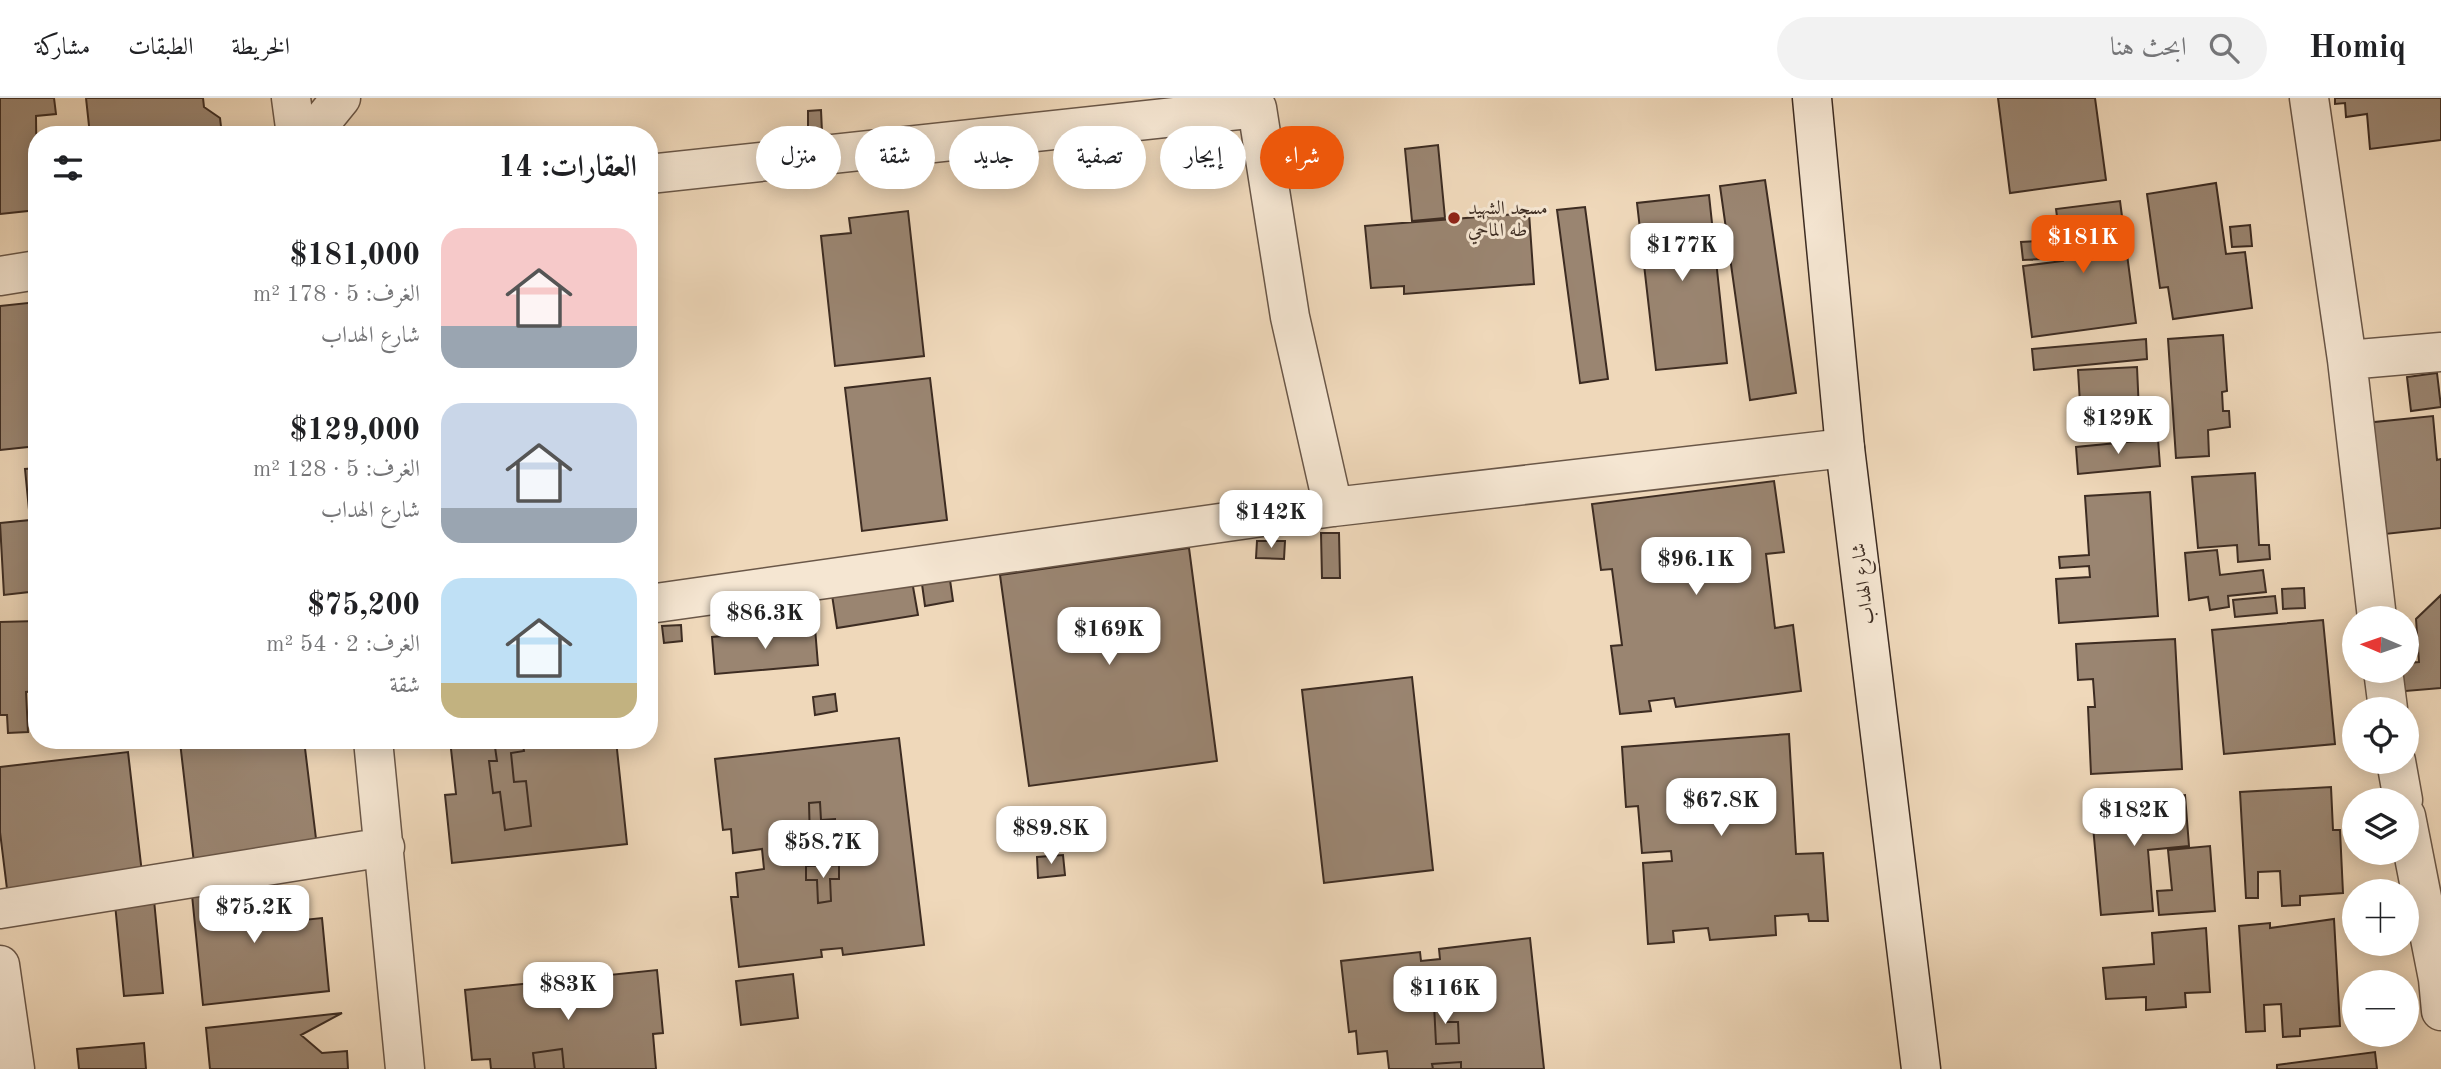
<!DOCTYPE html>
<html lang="ar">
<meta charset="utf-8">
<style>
body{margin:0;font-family:"Old Standard TT",Amiri,serif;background:#f2f2f2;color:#202124;direction:rtl;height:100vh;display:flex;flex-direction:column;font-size:26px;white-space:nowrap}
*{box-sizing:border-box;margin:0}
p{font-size:23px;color:#757577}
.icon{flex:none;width:38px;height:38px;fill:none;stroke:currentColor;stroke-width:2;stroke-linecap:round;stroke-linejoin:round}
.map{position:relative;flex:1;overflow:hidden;direction:ltr}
.side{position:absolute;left:28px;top:28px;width:630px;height:623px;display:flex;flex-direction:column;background:#fff;border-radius:28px;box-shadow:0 4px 18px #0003;direction:rtl}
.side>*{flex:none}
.top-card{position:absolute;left:679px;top:28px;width:665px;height:63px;direction:rtl;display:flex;gap:14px}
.needle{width:46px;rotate:272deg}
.fabs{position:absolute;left:2342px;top:508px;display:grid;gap:14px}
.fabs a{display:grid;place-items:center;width:77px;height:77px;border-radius:50%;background:#fff;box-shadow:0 4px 18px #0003;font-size:35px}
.price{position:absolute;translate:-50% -60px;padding:0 16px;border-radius:14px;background:#fff;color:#222;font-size:23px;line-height:46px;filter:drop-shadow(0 2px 4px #0008)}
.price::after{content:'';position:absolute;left:50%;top:42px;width:21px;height:16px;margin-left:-10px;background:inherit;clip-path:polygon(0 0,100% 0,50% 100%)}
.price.current{background:#ea580c;color:#fff}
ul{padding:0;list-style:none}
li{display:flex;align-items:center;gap:21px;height:175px;padding:0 21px}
li span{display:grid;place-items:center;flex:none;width:196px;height:140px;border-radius:21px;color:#555}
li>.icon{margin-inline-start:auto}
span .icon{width:84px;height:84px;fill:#fffc;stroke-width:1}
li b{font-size:30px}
h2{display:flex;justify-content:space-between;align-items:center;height:84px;padding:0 21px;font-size:30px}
.pill{padding:0 24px;border-radius:32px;background:#fff;box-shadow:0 4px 18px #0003;font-size:24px;line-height:63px}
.pill.current{background:#ea580c;color:#fff}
header{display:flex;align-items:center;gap:42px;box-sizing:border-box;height:98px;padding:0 35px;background:#fff;border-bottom:2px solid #e0e0e0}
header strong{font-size:33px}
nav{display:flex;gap:38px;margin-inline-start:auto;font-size:24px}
.search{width:490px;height:63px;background:#f2f2f2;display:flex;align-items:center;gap:18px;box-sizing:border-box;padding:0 24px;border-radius:38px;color:#757577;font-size:26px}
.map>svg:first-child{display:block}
.building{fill:#9a8571;stroke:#3d2c22;stroke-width:2;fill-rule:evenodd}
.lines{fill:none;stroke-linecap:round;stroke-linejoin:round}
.street-casing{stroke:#6a5748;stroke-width:41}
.secondary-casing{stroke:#3d2c22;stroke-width:41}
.street{stroke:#f5e6d2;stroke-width:38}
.secondary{stroke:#f5e6d2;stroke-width:38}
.poi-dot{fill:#8f2418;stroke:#f5e6d2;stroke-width:2.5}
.labels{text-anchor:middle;stroke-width:6;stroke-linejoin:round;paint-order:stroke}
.poi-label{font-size:19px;fill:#3d2c22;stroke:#f5e6d2;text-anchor:start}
.street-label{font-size:19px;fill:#3d2c22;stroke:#f5e6d2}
</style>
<header>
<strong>Homiq</strong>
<div class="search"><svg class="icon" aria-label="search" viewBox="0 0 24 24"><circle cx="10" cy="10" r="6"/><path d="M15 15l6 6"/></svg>ابحث هنا</div>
<nav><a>الخريطة</a><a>الطبقات</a><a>مشاركة</a></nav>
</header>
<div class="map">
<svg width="2441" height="971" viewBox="0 0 2441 971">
<rect width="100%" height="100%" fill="#efd8ba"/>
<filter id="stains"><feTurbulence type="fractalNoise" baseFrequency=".00286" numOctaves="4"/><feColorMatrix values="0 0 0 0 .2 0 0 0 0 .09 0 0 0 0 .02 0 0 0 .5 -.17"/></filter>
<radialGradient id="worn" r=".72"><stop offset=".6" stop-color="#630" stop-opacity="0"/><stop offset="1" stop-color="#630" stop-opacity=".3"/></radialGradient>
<path class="building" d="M0 0H54L56 16 36 18 37 112 0 116Z
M86 0H203L204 9 220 20 222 37H90Z
M1998 0H2095L2106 82 2010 95Z
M2335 0H2441V42L2370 51 2367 16 2346 19 2345 5 2335 6Z
M821 12 822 34H808V13Z
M1438 47 1445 120 1412 123 1405 51Z
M1765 82 1796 295 1750 302 1720 88Z
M2216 85 2226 156 2245 154 2252 210 2173 221 2168 189 2160 190 2147 96Z
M1709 97 1727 265 1656 272 1637 105Z
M2120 103 2136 225 2032 239 2023 168 2063 163 2056 111Z
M1585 109 1608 281 1580 285 1557 112Z
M908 113 924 258 835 268 821 138 851 135 849 120Z
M1529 115 1534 186 1404 196V188L1371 190 1365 128Z
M2250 127 2252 148 2232 149 2230 129Z
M2059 142 2060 160 2023 162 2021 144Z
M37 204V348L0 352V208Z
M2223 237 2227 293 2222 294 2223 313H2229L2230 329 2208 332 2209 358 2176 360 2168 241Z
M2146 241 2147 261 2034 272 2032 251Z
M2137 269 2140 336 2082 339 2078 272Z
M2437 275 2441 309 2411 313 2407 279Z
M930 280 947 422 862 433 845 290Z
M2433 318 2437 362 2441 361V430L2385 436 2365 325Z
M2158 341 2160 368 2078 376 2076 349Z
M37 370V489L29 490V494L4 497 0 425 30 422 25 371Z
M2255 375 2259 447H2269L2270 461 2238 464 2237 447 2198 450 2192 379Z
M1774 383 1784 454 1766 456 1775 530 1793 527 1801 593 1676 609 1674 600 1649 603 1651 613 1620 616 1611 548 1622 547 1612 471 1601 472 1592 406Z
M2150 394 2158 518 2059 525 2056 481 2090 479 2089 468 2060 470 2059 459 2089 457 2085 398Z
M1321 435H1339L1340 480H1322Z
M1257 443H1285L1284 461 1256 460Z
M1189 450 1217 663 1029 688 1000 477Z
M2217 452 2220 477 2263 472 2266 494 2228 498 2229 509 2210 512 2208 499 2189 502 2185 455Z
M950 482 953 503 925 508 922 486Z
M912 483 918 517 837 530 832 497Z
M2304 490 2305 510 2283 511 2282 491Z
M2441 497V590L2394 594 2392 572H2406V565L2419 564 2416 521Z
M2275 498 2277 515 2235 519 2233 502Z
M2323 522 2335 646 2224 656 2212 532Z
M37 523V593L26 594 28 634 8 635 7 617H0V524Z
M681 527 682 543 664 545 662 528Z
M815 530 818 567 715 576 712 539Z
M2175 541 2182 671 2091 676 2088 609H2095L2093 581 2078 582 2076 546Z
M1412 579 1433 772 1324 785 1302 592Z
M835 596 837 613 815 617 813 599Z
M1789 636 1796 756 1823 755 1828 823H1809L1808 816 1775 818 1776 837 1710 842 1708 830 1673 833 1674 844 1648 846 1643 765 1672 763 1671 753 1642 755 1638 708 1626 709 1622 649Z
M899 640 924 847 843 857 842 850 821 852 822 859 739 869 731 799H738L736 775 764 771 762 751 733 755 731 731 723 732 715 661ZM820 704 821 722 835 721V743L810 744 809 705ZM839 767V781H830L831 803 818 805 817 782H806V768Z
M198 642H304L317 749 194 765 180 644Z
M450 642H494L497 663H489L493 695 500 694 505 732 531 728 526 683 514 684 511 655 524 653 522 642H616L627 746 452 765 445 697 456 696Z
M494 642H522L524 653 511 655 514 684 526 683 531 728 505 732 500 694 493 695 489 663H497Z
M128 654 142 775 7 791 0 734V669Z
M2331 689 2333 732H2340L2343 795 2300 798V807L2282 808 2280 773 2258 774V800H2246L2240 694Z
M2185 697 2189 748 2148 752 2153 813 2101 817 2091 706Z
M820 704 821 722 835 721V743L810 744 809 705Z
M2210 748 2215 813 2159 817 2157 793 2172 792 2168 752Z
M1063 757 1065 777 1038 780 1037 759Z
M839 767V781H830L831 803 818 805 817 782H806V768Z
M258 780 260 801 275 799 286 808 294 823 322 820 329 893 203 907 191 787Z
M154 802 163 895 124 898 115 806Z
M2334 821 2340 928 2300 931V938L2283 939 2281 906 2264 907 2265 933 2246 934 2239 828 2270 825V830Z
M2206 830 2210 894 2185 895 2186 909 2146 912V899L2106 901 2103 870 2154 866 2152 835Z
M1530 840 1544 971H1461V964L1432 966 1433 971H1389L1387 953 1358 956 1356 933 1349 934 1341 863 1420 854 1421 863 1440 861 1439 851ZM1447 905V924H1458L1459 945 1436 946 1434 906Z
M657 872 663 935 653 936 656 971H564L562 951 533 955 535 971H491L490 961 472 962 465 892Z
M793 876 798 920 741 927 736 883Z
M1447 905V924H1458L1459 945 1436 946 1434 906Z
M342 915 301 937 322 955 347 953 348 971H210L206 930Z
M144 945 146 971H79L77 951Z
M562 951 564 971H535L533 955Z
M2375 954 2377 971H2277V967Z
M1461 964V971H1433L1432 966Z"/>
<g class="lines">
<g class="street-casing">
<path id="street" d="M291 0 296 37
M2309 0 2347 262 2377 520
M311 37 341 0
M649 76 1257 10 1290 219 1333 409
M0 178 37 172
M2347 262 2441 254
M649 506 1333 409 1845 350
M2383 572 2388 611
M373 642 405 971
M2396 663 2403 702
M2406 718 2438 881 2441 913
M0 811 385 749
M0 867 15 971"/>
</g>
<g class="secondary-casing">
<path id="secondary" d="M1812 0 1845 350 1921 971"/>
</g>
<use href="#street" class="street"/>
<use href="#secondary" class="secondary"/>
</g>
<circle class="poi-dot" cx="1454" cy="120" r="7"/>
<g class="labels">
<g class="poi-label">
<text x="1468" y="116">مسجد الشهيد<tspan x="1468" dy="22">طه الماحي</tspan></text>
</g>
<g class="street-label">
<text transform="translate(1862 486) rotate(-97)" y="7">شارع الهداب</text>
</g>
</g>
<rect width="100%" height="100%" filter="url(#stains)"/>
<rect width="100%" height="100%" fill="url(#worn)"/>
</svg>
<div class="fabs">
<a><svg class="needle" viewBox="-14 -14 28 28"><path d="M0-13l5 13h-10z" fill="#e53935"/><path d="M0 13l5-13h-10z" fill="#757577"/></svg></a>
<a><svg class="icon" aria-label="locate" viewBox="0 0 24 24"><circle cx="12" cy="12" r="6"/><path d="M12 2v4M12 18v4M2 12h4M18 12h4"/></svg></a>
<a><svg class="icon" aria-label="layers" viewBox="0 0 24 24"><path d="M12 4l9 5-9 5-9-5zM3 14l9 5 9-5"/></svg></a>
<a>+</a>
<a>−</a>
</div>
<b class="price current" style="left:2083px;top:177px">$181K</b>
<b class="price" style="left:1682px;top:185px">$177K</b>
<b class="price" style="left:2118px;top:358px">$129K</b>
<b class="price" style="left:1271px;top:452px">$142K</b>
<b class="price" style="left:1696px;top:499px">$96.1K</b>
<b class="price" style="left:765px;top:553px">$86.3K</b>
<b class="price" style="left:1109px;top:569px">$169K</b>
<b class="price" style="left:1721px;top:740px">$67.8K</b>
<b class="price" style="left:2134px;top:750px">$182K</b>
<b class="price" style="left:1051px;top:768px">$89.8K</b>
<b class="price" style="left:823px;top:782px">$58.7K</b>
<b class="price" style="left:254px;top:847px">$75.2K</b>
<b class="price" style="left:568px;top:924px">$83K</b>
<b class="price" style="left:1445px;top:928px">$116K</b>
<div class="top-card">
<a class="pill current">شراء</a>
<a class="pill">إيجار</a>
<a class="pill">تصفية</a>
<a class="pill">جديد</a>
<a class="pill">شقة</a>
<a class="pill">منزل</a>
</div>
<section class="side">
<h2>العقارات: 14<svg class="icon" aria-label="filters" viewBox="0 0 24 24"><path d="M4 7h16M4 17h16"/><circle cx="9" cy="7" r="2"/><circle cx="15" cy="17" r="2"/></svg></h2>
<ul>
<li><span style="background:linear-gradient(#f6c9c9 70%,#9aa5b1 0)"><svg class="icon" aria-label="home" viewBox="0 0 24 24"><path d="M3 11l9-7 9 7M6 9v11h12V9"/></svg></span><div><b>$181,000</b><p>الغرف: 5 · 178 m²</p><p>شارع الهداب</p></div></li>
<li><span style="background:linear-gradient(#c9d6e8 75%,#9aa5b1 0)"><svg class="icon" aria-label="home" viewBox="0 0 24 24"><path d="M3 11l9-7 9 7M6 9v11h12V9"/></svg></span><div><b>$129,000</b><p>الغرف: 5 · 128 m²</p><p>شارع الهداب</p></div></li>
<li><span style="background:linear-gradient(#bfe0f5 75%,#c2b280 0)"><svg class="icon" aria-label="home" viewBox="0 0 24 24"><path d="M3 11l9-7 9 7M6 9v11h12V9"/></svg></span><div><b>$75,200</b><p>الغرف: 2 · 54 m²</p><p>شقة</p></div></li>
</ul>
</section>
</div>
